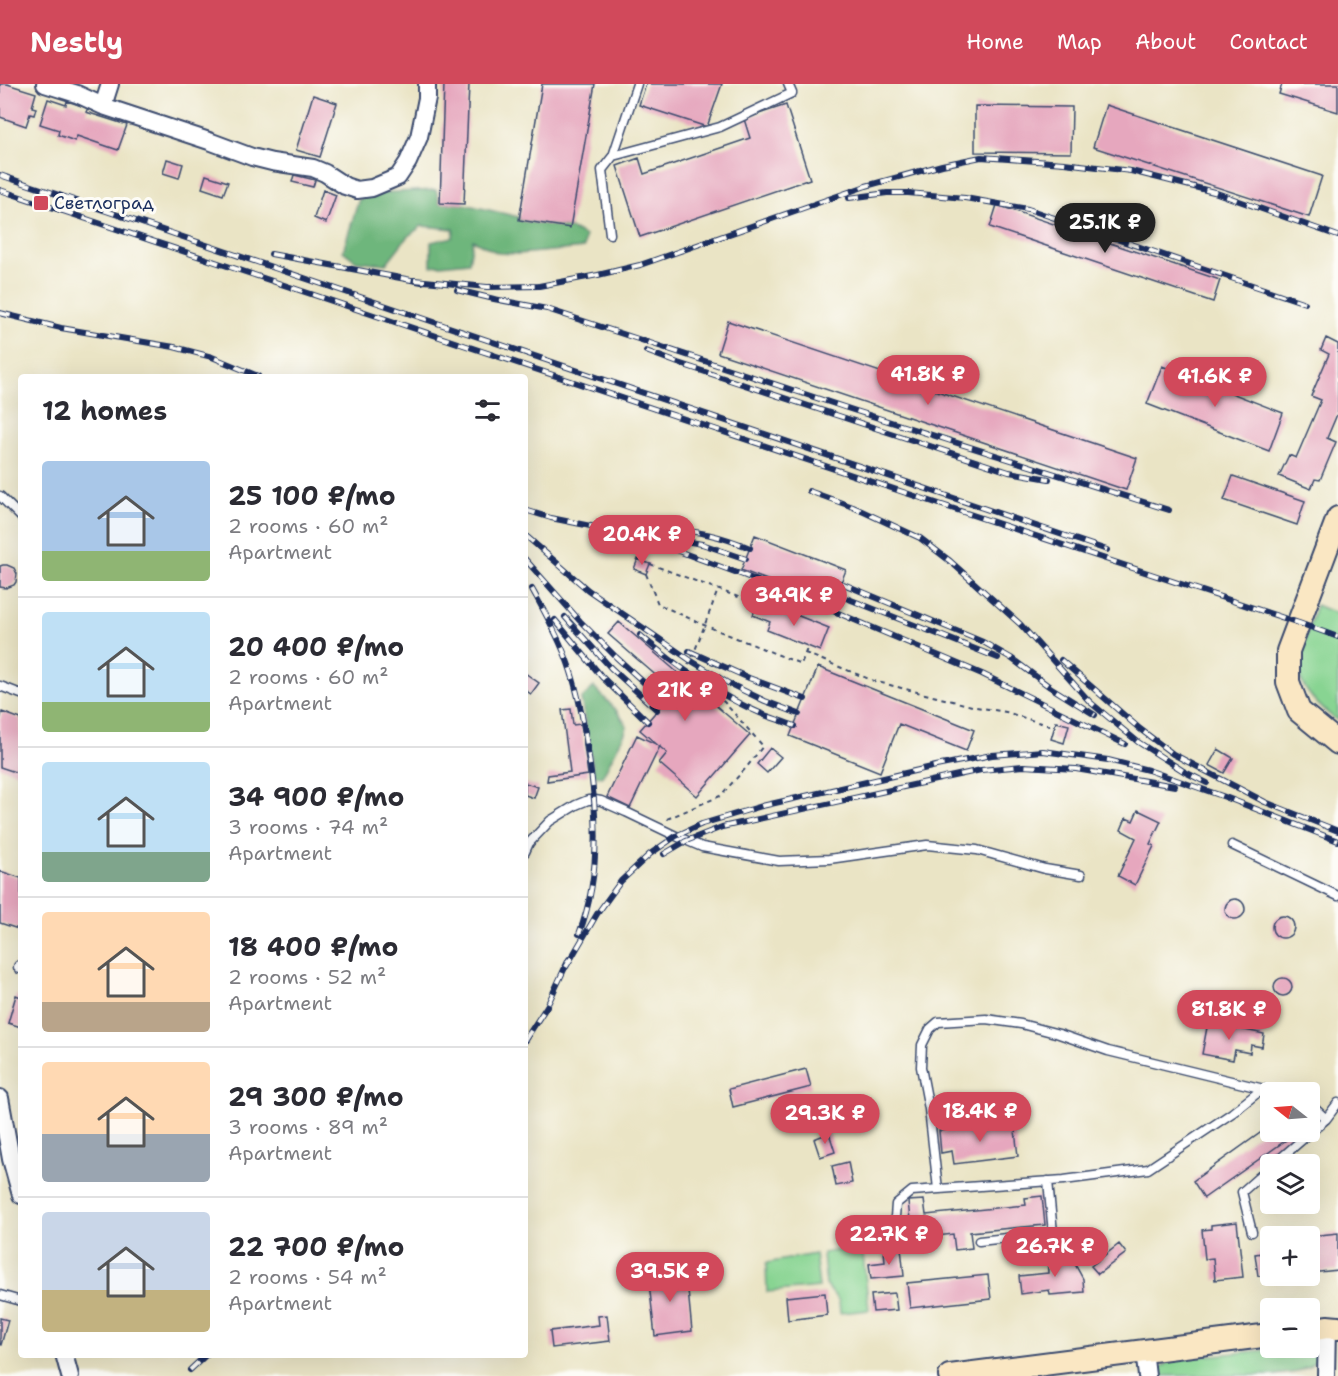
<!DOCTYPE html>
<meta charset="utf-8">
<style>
body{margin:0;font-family:"Shantell Sans",sans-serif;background:#f2f2f3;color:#2b2b33;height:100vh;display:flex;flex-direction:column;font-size:22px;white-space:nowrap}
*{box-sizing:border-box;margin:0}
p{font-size:20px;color:#7c7c81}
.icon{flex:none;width:33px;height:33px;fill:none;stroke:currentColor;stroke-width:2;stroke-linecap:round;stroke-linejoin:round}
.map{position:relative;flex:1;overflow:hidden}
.sheet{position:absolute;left:18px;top:290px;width:510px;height:984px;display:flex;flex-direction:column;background:#fff;border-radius:6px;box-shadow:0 6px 24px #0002}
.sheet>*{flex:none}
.needle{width:39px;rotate:287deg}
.buttons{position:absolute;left:1260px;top:998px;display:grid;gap:12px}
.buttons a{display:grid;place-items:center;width:60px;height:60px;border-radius:6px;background:#fff;box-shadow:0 6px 24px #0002;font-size:30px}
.price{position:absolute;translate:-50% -51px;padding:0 14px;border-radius:21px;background:#d1495b;color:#fff;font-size:20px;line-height:39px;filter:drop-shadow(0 2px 3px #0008)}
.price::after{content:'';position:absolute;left:50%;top:36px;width:18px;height:14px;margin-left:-9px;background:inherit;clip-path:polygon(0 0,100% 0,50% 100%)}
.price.selected{background:#222;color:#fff}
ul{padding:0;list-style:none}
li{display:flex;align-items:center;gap:18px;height:150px;padding:0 24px}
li+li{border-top:2px solid #e1e1e2}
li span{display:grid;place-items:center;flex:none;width:168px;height:120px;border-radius:6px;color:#555}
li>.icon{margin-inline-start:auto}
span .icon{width:72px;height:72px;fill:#fffc;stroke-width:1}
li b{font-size:26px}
h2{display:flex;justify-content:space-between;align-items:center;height:72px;padding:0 24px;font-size:26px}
header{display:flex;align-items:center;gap:36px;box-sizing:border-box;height:84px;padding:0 30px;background:#d1495b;color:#fff}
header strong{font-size:28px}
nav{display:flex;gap:33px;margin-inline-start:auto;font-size:21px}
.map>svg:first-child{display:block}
.green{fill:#88d492;stroke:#528278;stroke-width:1.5}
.forest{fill:#6eb67c;stroke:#44726d;stroke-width:1.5}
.building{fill:#e6a7be}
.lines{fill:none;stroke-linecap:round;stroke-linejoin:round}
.service-casing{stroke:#3a4a6d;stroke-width:11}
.pedestrian-casing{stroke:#3a4a6d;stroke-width:15}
.minor-casing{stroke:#3a4a6d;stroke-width:20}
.secondary-casing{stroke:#3a4a6d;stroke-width:26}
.path{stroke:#3a4a6d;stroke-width:2;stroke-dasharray:4.5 4.5;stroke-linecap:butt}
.service{stroke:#fff;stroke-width:8}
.pedestrian{stroke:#fff;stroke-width:12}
.minor{stroke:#fff;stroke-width:16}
.secondary{stroke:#fae7c3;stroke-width:22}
.rail-casing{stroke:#1b2f5e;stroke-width:6}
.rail{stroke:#fdfcf7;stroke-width:4;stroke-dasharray:11;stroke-linecap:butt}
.poi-dot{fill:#d1495b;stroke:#fdfcf7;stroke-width:2}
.labels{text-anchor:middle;stroke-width:6;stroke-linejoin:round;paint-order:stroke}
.poi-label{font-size:18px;fill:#1b2f5e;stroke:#fdfcf7;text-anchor:start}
</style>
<header>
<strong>Nestly</strong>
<nav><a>Home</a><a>Map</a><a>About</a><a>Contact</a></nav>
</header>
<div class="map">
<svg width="1338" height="1292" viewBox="0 0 1338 1292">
<rect width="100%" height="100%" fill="#fdfcf7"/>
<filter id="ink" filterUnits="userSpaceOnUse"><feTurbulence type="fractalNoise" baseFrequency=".0167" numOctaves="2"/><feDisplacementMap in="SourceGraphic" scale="12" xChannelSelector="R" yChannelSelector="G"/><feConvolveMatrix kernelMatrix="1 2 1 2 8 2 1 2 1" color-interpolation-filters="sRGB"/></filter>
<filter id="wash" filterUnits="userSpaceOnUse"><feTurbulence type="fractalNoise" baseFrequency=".008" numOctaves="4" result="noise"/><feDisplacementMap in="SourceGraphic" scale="24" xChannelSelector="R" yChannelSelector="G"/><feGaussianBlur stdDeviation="1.35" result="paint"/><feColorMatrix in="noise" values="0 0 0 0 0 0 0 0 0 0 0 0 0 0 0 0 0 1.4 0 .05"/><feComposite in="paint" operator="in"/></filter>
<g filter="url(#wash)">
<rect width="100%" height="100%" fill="#eae4c5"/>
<path class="green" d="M1316 521 1338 530V637C1323 626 1304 609 1299 590 1296 578 1312 535 1316 521Z
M862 1162 869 1226 840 1229 839 1217 826 1201 823 1169Z
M815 1170 819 1203 767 1208 766 1179Z
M1310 1262H1311L1316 1268 1317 1275 1309 1282 1297 1288 1274 1291 1158 1292 1157 1287 1174 1275 1296 1263H1310Z"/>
<path class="forest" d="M436 106 440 119 464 120 519 133V136L570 144 585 152 584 164 518 170 498 169 473 156 469 178 431 182V158L453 153 454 145 422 142 407 153 386 180 356 177 343 167 359 115 375 109Z
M594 603 616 626 627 642 625 649 602 693 597 692 594 689 581 615Z"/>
<g id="blocks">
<path class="building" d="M0 0H7L36 9 32 23 36 24 34 31 30 30 26 42 0 33Z
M444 0H469L464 120 440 119Z
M542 0H595L570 144 519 136Z
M646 0H722L707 43 639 21Z
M1282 0H1338V28L1279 10Z
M313 11 337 19 320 73 296 66Z
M48 15 66 21 67 17 88 24 86 28 127 41 118 66 77 52 75 57 58 51 59 46 40 40Z
M786 21 810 95 640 153 617 82 639 74 644 90 750 54 744 35Z
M1106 21 1322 92 1309 133 1093 63Z
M975 22 1072 23 1071 69 975 68Z
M167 75 183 80 179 94 163 89Z
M206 91 228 98 223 111 202 104Z
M294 91 315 96 313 103 292 98Z
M323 106 336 111 326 139 314 134Z
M997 121 1220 196 1213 218 990 143Z
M728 237 1137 374 1126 406 718 269Z
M1326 254 1338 260V328L1327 354 1336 358 1320 396 1315 395 1311 405 1279 392 1289 371 1296 374 1321 316 1311 312 1329 270 1321 266Z
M1162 282 1283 329 1269 367 1147 320Z
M1233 392 1305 417 1297 441 1224 416Z
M755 451 846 486 832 521 741 486Z
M638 475 650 480 646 490 634 485Z
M3 481H7L14 484 17 490 16 498 14 501 6 504 0 503V482Z
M757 520 774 528 776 523 829 544 820 567 767 546 770 538 753 531Z
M619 538 750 651 697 712 659 679 667 669 640 646 674 607 608 550Z
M818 583 974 646 966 667 899 640 880 688 790 652Z
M525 589 539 599 531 610 525 606Z
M571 625 573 641 581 640 588 691 547 697 548 691 570 688 562 626Z
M2 628 21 635V690L0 683V636Z
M1056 638 1069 641 1064 659 1051 655Z
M637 651 660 662 630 724 607 713Z
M770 664 781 673 767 689 757 680Z
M1218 665 1233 674 1224 689 1209 681Z
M525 699 538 703 534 714 525 711Z
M1138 726 1161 737 1150 760 1154 762 1135 801 1118 792 1136 754 1121 746 1126 734 1133 737Z
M0 787 21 794V834L18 845 0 839Z
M1225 825a10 10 0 1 1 20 0a10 10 0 1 1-20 0Z
M1272 843a11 11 0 1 1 22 0a11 11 0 1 1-22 0Z
M1274 903a9 9 0 1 1 18 0a9 9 0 1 1-18 0Z
M16 911 21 913V943L8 939Z
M1208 938 1264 950 1262 963 1251 961 1250 969 1235 966 1233 976 1202 970Z
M806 985 811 1003 733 1023 729 1005Z
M1014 1038 1018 1072 954 1080 952 1067 941 1069 939 1047Z
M1270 1042V1047H1299L1204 1114 1193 1097Z
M829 1049 835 1068 820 1073 814 1055Z
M848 1078 852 1099 836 1102 832 1082Z
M1042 1112 1045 1141 970 1148 972 1164 955 1166 953 1150 912 1155 908 1117 924 1116 926 1131 1026 1121 1025 1114Z
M1237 1138 1243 1193 1215 1196 1213 1174 1205 1175 1202 1146 1211 1145V1141Z
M1338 1149V1186L1310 1189V1152Z
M1119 1160 1126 1169 1098 1190 1091 1182Z
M901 1164 904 1192 871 1195 869 1180 885 1178 884 1166Z
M1270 1168V1190L1258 1192 1255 1170Z
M1069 1169 1083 1195 1084 1208 1050 1211 1049 1206 1021 1210 1019 1192 1048 1189 1047 1171Z
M686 1186 692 1247 655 1252 648 1190Z
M988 1191 991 1215 910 1224 907 1199Z
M825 1209 827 1231 788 1236 786 1213Z
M895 1209 897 1226 873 1228 871 1211Z
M607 1231 610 1257 552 1264 550 1247 599 1241 598 1232Z
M0 1234 8 1236 1 1261H0Z"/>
</g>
</g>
<g filter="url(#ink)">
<use href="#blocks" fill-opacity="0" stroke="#3a4a6d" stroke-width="1.5"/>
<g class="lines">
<g class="service-casing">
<path id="service" d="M613 72 720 43 792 9 788 0
M610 150 602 86 613 72 637 0
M0 412 21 433
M0 602 21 610
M1232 761 1338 812
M525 768 529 759 550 737 576 721 588 716H595L601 717 626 728 676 752 702 763 779 777 829 775 927 761 977 766 1045 785 1081 791
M1310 1020 1326 1035
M1274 1080 1326 1035 1338 1019
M938 1105 929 1025 921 983 922 961 930 945 938 938 986 935 1021 940 1059 950 1108 967 1268 1006
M894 1146 896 1120 912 1107 1064 1096 1148 1085 1232 1029 1256 1010 1268 1006 1280 1008
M1252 1148 1242 1108 1270 1083
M979 1157 1053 1149 1048 1097
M0 1211 21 1217"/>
</g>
<g class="pedestrian-casing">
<path id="pedestrian" d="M20 883H21"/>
</g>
<g class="minor-casing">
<path id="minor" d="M45 0 77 10 103 22 110 0
M103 22 209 57 252 73 272 78 313 84 325 89 345 102 357 106 372 104 398 93 408 78 419 53 427 14V0
M0 1014 11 1075 21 1111
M1144 1267 1147 1292
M64 1270 70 1292
M1326 1292 1327 1243"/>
</g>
<g class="secondary-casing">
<path id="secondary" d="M1338 434 1288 567V598L1299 627 1338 659
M1310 1246 1327 1243 1338 1244
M950 1292 1270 1251"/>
</g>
<path class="path" d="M650 480 757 520
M646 490 658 520 704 541 801 580 808 562
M805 569 874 597 976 623 1006 628 1050 642
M667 735 720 712 746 684 763 662 724 618 683 591 694 569 718 506"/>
<use href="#service" class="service"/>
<use href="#pedestrian" class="pedestrian"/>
<use href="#minor" class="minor"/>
<use href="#secondary" class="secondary"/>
<g class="rail-casing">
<path id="rail" d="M0 91 1107 466
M0 106 918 413 1299 539 1338 553
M849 114 887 109H908L965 114 1028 125 1305 219
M271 170 422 198
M414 196 487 203 539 202 598 191 640 181 866 102 942 81 981 73 1064 79 1131 87 1214 108 1338 152
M457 206 494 215 547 225 853 326 1169 426
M0 229 61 244 174 263 212 273 258 292
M646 267 678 279 1009 388 1049 395
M809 407 853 423 920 454 950 477 1020 540 1090 618 1138 658 1185 688 1207 699
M525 426 551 434 635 451 668 454 702 460 746 475
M666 446C697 446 721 452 750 464
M525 451 588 506 690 576 728 599 765 617 799 630
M635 451 743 491 831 526 982 590 1125 660
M525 475 580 537 616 573 665 618
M841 499 983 558 1011 574 1050 603 1095 631
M532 505C545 529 559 553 568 579 577 604 582 629 586 655 597 720 603 787 579 850
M836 510 998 574
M565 533 611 584 657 626
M555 536 602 593 648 638
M640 551C676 582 716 610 760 629 771 634 783 637 795 642
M689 567 749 594 805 615
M1061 576 1140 645 1173 670 1265 718 1338 747
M664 770 686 757 722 743 981 686 1023 682 1076 685 1175 702
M566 883 597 830 621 797 650 770 676 752 702 740 762 722 936 682 992 671 1043 667 1108 676 1148 686 1225 713 1338 757
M525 956 547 922 569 875
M190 1286 207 1270"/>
</g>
<use href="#rail" class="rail"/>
</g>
</g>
<rect class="poi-dot" x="33" y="111" width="16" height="16" rx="3"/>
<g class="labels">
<g class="poi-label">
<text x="54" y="125">Светлоград</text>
</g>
</g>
</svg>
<div class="buttons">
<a><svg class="needle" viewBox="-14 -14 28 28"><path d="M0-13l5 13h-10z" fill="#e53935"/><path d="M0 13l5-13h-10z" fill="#7c7c81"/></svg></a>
<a><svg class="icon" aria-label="layers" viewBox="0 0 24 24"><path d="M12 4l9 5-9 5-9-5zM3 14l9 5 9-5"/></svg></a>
<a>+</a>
<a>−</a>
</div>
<b class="price selected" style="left:1105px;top:170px">25.1K ₽</b>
<b class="price" style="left:928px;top:322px">41.8K ₽</b>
<b class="price" style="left:1215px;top:324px">41.6K ₽</b>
<b class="price" style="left:642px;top:482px">20.4K ₽</b>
<b class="price" style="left:794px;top:543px">34.9K ₽</b>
<b class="price" style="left:685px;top:638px">21K ₽</b>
<b class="price" style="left:1229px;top:957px">81.8K ₽</b>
<b class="price" style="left:980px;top:1059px">18.4K ₽</b>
<b class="price" style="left:825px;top:1061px">29.3K ₽</b>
<b class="price" style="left:889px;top:1182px">22.7K ₽</b>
<b class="price" style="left:1055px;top:1194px">26.7K ₽</b>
<b class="price" style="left:670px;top:1219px">39.5K ₽</b>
<section class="sheet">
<h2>12 homes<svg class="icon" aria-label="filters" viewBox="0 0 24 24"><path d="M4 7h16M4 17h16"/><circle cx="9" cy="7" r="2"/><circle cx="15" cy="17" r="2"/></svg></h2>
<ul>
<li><span style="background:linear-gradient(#a9c7e8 75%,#8fb573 0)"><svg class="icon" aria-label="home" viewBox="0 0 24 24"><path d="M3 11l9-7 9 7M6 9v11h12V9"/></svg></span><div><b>25 100 ₽/mo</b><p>2 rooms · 60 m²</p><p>Apartment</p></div></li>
<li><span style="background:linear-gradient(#bfe0f5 75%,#8fb573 0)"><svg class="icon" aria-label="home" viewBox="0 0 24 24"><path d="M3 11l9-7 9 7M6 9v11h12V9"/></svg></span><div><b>20 400 ₽/mo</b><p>2 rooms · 60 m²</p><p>Apartment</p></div></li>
<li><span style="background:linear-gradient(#bfe0f5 75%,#7fa58c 0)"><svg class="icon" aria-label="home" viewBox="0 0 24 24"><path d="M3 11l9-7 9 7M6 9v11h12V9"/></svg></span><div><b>34 900 ₽/mo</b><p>3 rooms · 74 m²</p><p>Apartment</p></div></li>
<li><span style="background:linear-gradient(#ffd9b3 75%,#b9a48a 0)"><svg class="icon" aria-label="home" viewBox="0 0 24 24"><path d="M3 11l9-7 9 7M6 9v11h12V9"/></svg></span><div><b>18 400 ₽/mo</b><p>2 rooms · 52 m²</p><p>Apartment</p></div></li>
<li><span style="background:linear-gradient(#ffd9b3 60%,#9aa5b1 0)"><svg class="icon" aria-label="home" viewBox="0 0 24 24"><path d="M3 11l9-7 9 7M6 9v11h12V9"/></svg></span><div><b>29 300 ₽/mo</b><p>3 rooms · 89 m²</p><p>Apartment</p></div></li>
<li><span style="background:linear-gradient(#c9d6e8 65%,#c2b280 0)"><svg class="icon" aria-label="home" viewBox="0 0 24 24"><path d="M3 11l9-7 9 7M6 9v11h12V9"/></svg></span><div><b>22 700 ₽/mo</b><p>2 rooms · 54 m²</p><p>Apartment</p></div></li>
</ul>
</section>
</div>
